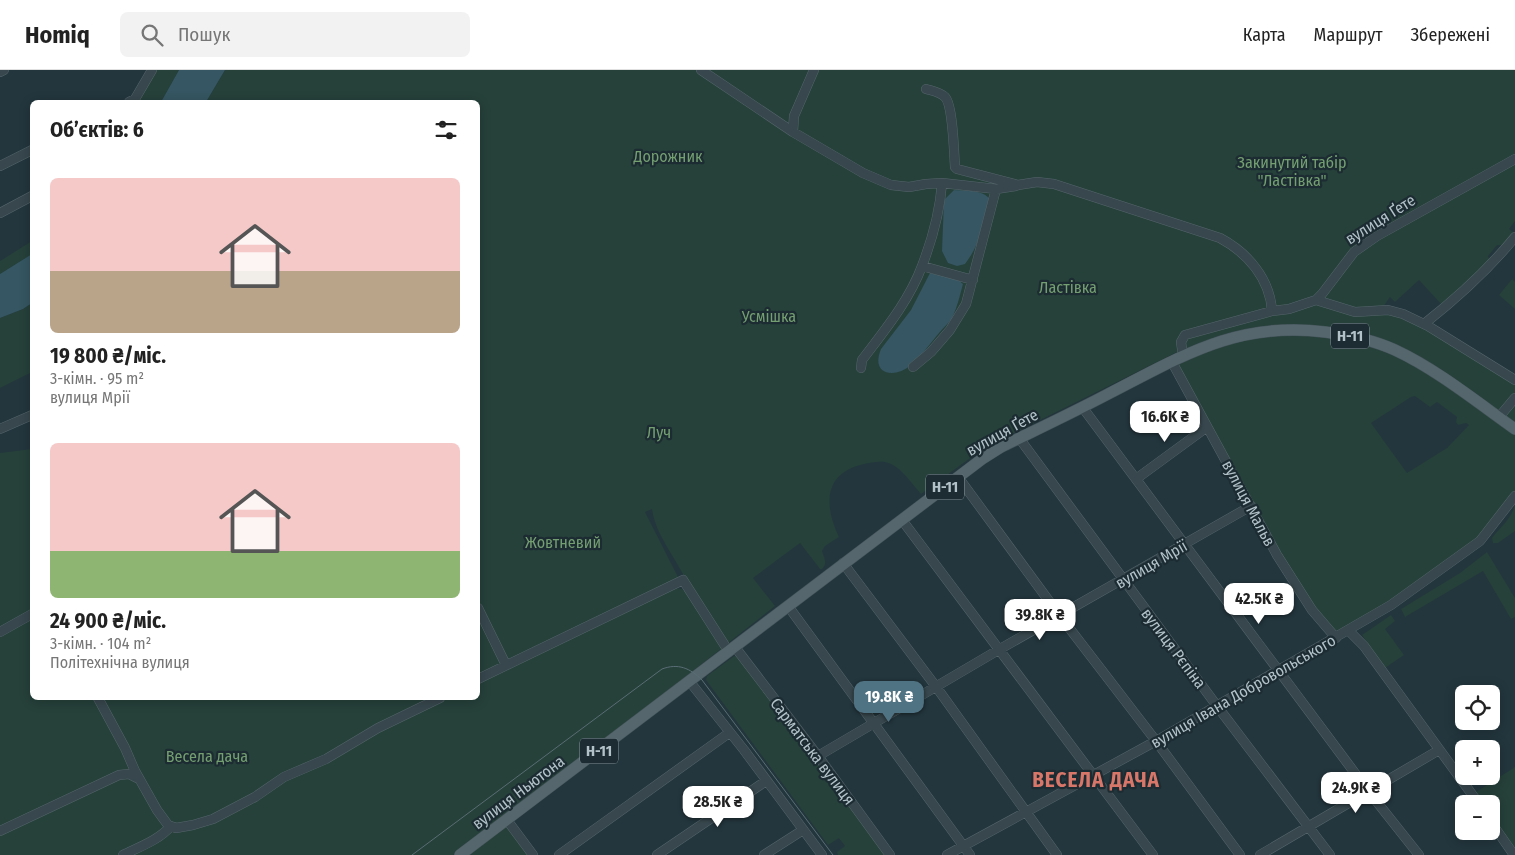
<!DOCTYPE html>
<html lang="uk">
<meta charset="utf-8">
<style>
body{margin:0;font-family:"Fira Sans Condensed",sans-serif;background:#f2f2f2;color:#222;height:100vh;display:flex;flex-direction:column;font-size:19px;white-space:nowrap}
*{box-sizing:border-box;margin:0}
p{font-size:16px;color:#767676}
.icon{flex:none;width:28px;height:28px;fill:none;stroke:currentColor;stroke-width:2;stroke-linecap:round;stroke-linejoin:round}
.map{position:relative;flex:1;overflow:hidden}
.details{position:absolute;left:30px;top:30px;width:450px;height:600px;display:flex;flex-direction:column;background:#fff;border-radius:8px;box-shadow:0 2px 12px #0003}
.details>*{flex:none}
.controls{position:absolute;left:1455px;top:615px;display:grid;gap:10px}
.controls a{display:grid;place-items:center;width:45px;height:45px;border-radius:8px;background:#fff;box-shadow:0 2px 12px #0003;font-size:25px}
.price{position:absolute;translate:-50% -42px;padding:0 11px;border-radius:10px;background:#fff;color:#222;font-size:16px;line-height:32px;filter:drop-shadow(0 1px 2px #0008)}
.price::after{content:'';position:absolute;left:50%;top:30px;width:15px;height:11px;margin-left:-8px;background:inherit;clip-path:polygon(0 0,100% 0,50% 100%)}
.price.on{background:#507383;color:#fff}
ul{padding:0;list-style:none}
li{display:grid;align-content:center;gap:10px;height:265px;padding:0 20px}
li span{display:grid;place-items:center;height:155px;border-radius:8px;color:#555}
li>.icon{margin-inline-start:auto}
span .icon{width:90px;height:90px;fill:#fffc;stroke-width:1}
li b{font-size:21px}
h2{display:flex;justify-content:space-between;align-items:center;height:60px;padding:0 20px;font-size:21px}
header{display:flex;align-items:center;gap:30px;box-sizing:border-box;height:70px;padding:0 25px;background:#fff;border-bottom:1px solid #e0e0e0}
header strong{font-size:24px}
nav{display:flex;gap:28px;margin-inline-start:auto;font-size:18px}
.search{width:350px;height:45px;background:#f2f2f2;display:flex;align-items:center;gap:12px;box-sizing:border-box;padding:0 18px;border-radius:8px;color:#767676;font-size:19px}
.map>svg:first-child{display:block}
.green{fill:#26403a;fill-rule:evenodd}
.water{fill:#355662}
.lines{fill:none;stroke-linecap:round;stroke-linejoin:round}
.minor-casing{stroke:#55656b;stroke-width:10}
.major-casing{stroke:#435359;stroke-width:12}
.minor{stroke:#37474d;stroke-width:9}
.major{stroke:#55676d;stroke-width:11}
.tram{stroke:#596d74;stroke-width:1}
.labels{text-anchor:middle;stroke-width:4.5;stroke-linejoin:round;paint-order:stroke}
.shield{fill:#1c2c32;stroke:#86959c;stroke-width:1}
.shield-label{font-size:15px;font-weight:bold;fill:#b3c2c9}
.park-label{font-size:16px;fill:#749f71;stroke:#1c2c32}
.street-label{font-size:16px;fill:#b3c2c9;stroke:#1c2c32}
.district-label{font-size:21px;font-weight:bold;letter-spacing:1px;fill:#d87769;stroke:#1c2c32}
</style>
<header>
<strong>Homiq</strong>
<div class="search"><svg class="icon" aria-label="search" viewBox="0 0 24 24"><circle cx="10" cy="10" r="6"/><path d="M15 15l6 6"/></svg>Пошук</div>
<nav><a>Карта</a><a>Маршрут</a><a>Збережені</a></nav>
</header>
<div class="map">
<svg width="1515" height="785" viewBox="0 0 1515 785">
<rect width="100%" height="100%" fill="#23363d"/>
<path class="green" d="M152 0H179L161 32H129Z
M225 0H1515V151L1509 159 1514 163 1504 175H1497L1488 186 1490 192 1442 235 1419 210 1395 232 1390 227 1381 240 1396 242 1515 310V426L1480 471 1336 568 1312 540 1172 292 1181 280 996 372 977 383 921 424C912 414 903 400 891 394 883 390 873 392 864 394 823 403 824 436 839 467L825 476 822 481C824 488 828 493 822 499H820L800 473 753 508 775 536 728 573C708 547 692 520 676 492 667 476 654 458 652 439L645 442 680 511 674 518 682 519 688 524 722 578 694 600 687 610 453 785H0V383L32 379V628H478V32H206ZM1415 326 1430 337 1437 332 1457 347 1456 352 1458 355 1466 353 1469 355 1447 378 1407 403 1371 353 1411 327Z
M32 171 31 185 0 204V191Z
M1512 209 1515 212V239L1499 225Z
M32 233V302L0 318V248L23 239Z
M1515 432V461L1498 473H1493L1492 468C1500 457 1514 447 1515 432Z
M1487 482 1515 528V547L1511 549 1483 501 1405 547 1401 539 1460 503Z
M1391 545 1395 551 1385 559 1404 585 1385 598 1362 565Z
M737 584 887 785H838L837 782 845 776 839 768 828 775 706 610 707 606Z
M1515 697V785L1491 752V734H1479L1473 724Z
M509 753 533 785H466Z"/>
<path class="water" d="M179 0H225L206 32H161Z
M954 120C966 121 984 119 991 131 985 153 979 176 965 194L957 196 948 193 942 181 944 130Z
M32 184V233L23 239 0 248V204Z
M930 203 957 209 963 214C960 225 957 238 952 248 949 253 943 258 939 263 930 274 922 285 911 295 895 309 870 305 881 279L911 240Z"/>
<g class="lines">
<g class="minor-casing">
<path id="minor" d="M701 0 793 62 863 103 891 115 909 117 926 114 942 113 996 119 1016 116
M0 2 4 0
M926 19C933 21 940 22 945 27 953 35 954 84 955 97L957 99 1018 115 1037 112 1054 114 1220 168C1248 183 1270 209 1272 241
M129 32 135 29 152 0
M793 62 794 46 814 0
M0 96 32 80
M942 113C940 141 932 170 922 196L973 210
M0 143 32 126
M1316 230 1355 242 1388 240 1403 244 1428 256 1515 310
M1424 254C1457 228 1488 200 1515 167
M1183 286 1181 272 1185 265 1272 241 1289 239 1316 230 1322 224 1354 182 1377 166 1515 89
M1172 292 1277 485 1312 540 1336 568
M913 297 931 282 950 260 966 234 996 119
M861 298 862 290C884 261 909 231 922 196
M1083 338 1369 722 1419 785
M1499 347 1515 328
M0 359 32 345
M1019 368 1217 636 1330 785
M958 407 1060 546 1156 671 1240 785
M1136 409 1207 357
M902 450 1153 785
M843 493 937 618 1057 785
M788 536 970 785
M478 538 506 595
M1349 561 1364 576 1479 734
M0 562 32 544
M735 577 818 686 890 785
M478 609 683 510 729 582
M690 612 744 680 822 785
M98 628 125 678 135 701 157 740 168 755 176 758 193 755 213 749 255 727 284 707 326 689 378 658 440 628
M818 686 1000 579 1251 436
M507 750 533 785
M1491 752 1514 785
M0 761 119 705 129 704 139 709
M123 785C139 777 159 770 171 756
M559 785 729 663
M657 785 766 711
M764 785 803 760
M947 785 1156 671 1391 535 1480 471 1515 426
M1260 785 1439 680"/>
</g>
<g class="major-casing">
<path id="major" d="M460 785 982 389 1001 377C1038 359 1074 342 1110 323 1184 285 1238 251 1325 262 1349 265 1373 270 1395 280 1436 299 1477 332 1515 359"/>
</g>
<use href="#minor" class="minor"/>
<use href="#major" class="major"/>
<path class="tram" d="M412 785 662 599C678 593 690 598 702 610L833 785"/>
</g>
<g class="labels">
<g class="shield">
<rect x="1331" y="253.5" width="38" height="25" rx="4"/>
<rect x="926" y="404.5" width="38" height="25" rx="4"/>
<rect x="580" y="668.5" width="38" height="25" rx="4"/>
</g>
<g class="shield-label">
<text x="1350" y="271">Н-11</text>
<text x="945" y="422">Н-11</text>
<text x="599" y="686">Н-11</text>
</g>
<g class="park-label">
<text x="668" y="92">Дорожник</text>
<text x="1292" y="98">Закинутий табір<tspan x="1292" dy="18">"Ластівка"</tspan></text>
<text x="1068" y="223">Ластівка</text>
<text x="769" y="252">Усмішка</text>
<text x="659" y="368">Луч</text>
<text x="563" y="478">Жовтневий</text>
<text x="207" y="692">Весела дача</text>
</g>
<g class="street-label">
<text transform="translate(1380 149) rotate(-32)" y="6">вулиця Ґете</text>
<text transform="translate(1002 362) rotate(-29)" y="6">вулиця Ґете</text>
<text transform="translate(1249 433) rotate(62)" y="6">вулиця Мальв</text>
<text transform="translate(1151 494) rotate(-30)" y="6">вулиця Мрії</text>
<text transform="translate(1174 578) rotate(53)" y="6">вулиця Рєпіна</text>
<text transform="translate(1243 621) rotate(-30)" y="6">вулиця Івана Добровольського</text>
<text transform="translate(813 681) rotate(53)" y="6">Сарматська вулиця</text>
<text transform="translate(518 722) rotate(-37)" y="6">вулиця Ньютона</text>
</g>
<g class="district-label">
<text x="1096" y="717">ВЕСЕЛА ДАЧА</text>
</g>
</g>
</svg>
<div class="controls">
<a><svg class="icon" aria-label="locate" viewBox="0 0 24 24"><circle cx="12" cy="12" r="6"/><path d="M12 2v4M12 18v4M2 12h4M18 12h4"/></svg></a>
<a>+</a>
<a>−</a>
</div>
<b class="price" style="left:1165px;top:373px">16.6K ₴</b>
<b class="price" style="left:1259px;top:555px">42.5K ₴</b>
<b class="price" style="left:1040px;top:571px">39.8K ₴</b>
<b class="price on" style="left:889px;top:653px">19.8K ₴</b>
<b class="price" style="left:1356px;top:744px">24.9K ₴</b>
<b class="price" style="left:718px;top:758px">28.5K ₴</b>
<section class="details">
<h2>Об’єктів: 6<svg class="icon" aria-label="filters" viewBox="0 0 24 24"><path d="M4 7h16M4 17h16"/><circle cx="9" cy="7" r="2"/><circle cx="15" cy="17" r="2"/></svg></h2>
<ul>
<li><span style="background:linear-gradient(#f6c9c9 60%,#b9a48a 0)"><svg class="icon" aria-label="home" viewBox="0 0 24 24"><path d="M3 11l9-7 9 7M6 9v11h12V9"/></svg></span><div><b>19 800 ₴/міс.</b><p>3-кімн. · 95 m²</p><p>вулиця Мрії</p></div></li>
<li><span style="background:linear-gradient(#f6c9c9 70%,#8fb573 0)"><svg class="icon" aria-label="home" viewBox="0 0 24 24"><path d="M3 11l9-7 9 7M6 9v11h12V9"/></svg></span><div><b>24 900 ₴/міс.</b><p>3-кімн. · 104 m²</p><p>Політехнічна вулиця</p></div></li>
</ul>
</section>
</div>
